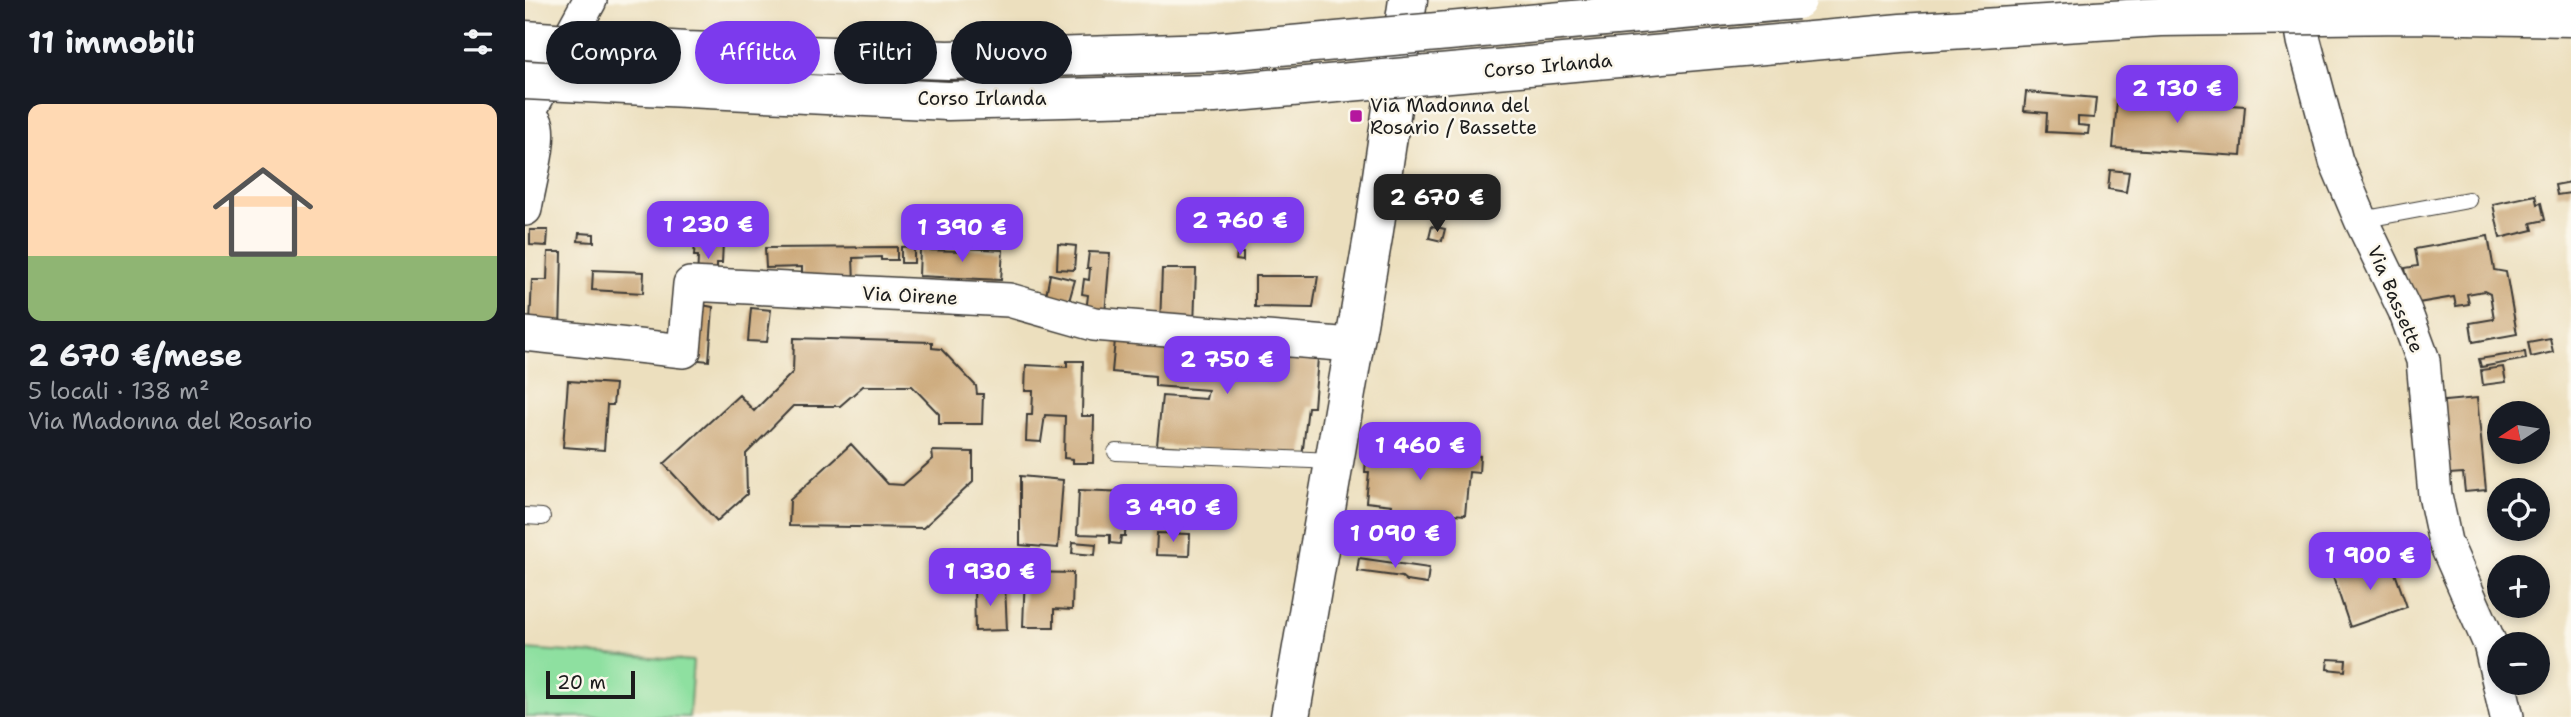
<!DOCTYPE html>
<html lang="it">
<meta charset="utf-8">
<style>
body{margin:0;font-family:"Shantell Sans",sans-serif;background:#20242c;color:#f1f3f6;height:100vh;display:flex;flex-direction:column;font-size:26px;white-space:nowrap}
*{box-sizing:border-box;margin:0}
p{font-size:23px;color:#9ea1a6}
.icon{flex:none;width:38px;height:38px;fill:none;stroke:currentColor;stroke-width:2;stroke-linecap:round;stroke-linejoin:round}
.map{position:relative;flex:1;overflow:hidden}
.drawer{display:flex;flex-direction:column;background:#171b24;width:525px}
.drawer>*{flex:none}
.guide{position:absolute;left:21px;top:21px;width:665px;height:63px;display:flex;gap:14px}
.needle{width:46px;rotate:258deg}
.controls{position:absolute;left:1962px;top:401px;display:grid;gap:14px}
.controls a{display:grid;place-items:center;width:63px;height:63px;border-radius:50%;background:#171b24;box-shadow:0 4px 10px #0003;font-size:35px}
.scale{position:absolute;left:21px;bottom:18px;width:89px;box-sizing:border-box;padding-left:7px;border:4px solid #1c1c1c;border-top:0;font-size:19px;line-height:24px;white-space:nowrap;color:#1c1c1c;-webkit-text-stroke:5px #fbf7ec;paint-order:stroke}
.price{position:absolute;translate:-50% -60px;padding:0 16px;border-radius:14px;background:#7c3aed;color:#fff;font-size:23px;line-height:46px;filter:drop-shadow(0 2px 4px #0008)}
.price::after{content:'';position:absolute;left:50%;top:42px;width:21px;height:16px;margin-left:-10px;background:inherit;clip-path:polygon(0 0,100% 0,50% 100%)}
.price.on{background:#222;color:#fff}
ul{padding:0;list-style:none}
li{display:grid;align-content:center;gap:14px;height:371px;padding:0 28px}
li+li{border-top:2px solid #363941}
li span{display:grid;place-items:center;height:217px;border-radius:14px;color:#555}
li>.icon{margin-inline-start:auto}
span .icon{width:126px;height:126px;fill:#fffc;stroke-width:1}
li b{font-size:30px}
h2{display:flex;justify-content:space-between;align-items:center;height:84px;padding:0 28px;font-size:30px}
.chip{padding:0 24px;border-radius:32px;background:#171b24;box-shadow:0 4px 10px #0003;font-size:24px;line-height:63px}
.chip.on{background:#7c3aed;color:#fff}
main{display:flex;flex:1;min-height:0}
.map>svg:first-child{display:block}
.green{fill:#8ee0a0;stroke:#557e5e;stroke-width:2}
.building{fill:#caa676}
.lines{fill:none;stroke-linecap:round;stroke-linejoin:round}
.service-casing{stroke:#3b3934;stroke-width:18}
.minor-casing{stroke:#3b3934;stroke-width:36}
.tertiary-casing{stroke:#3b3934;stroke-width:41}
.service{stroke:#fff;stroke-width:16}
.minor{stroke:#fff;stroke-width:33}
.tertiary{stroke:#fff;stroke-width:38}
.trunk-bridge-casing{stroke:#3b3934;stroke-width:41;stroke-linecap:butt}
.trunk-bridge{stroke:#fff;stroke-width:38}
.poi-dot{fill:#b5179e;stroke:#fbf7ec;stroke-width:2.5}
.labels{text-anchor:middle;stroke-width:5;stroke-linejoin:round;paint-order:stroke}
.street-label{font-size:19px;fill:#1c1c1c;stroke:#fbf7ec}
.poi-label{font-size:19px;fill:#1c1c1c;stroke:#fbf7ec;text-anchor:start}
</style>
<main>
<section class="drawer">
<h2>11 immobili<svg class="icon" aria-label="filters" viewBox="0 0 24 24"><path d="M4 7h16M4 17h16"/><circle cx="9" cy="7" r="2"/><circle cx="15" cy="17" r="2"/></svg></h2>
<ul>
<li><span style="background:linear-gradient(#ffd9b3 70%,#8fb573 0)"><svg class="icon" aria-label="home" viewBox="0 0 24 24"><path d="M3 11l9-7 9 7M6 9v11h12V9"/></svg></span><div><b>2 670 €/mese</b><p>5 locali · 138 m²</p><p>Via Madonna del Rosario</p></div></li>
</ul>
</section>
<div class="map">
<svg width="2046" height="717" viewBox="0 0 2046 717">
<rect width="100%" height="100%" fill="#fbf7ec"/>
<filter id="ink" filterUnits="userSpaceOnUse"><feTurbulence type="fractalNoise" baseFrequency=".0143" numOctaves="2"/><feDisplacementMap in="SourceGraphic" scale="14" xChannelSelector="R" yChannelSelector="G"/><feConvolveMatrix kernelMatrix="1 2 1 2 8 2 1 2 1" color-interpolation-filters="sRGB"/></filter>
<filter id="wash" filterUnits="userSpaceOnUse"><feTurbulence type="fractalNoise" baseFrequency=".00686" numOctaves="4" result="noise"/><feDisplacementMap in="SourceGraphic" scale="28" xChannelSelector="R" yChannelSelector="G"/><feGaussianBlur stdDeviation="1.57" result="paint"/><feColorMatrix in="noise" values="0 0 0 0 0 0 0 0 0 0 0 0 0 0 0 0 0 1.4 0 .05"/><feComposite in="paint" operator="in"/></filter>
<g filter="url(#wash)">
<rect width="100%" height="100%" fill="#ecdfbe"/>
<path class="green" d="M0 649 168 661 164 717H0Z"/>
<g id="blocks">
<path class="building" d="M1610 78 1629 79 1628 100 1720 106 1716 156 1588 148 1592 100 1609 101Z
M1501 92 1571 98 1569 118 1553 117V125L1564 126 1563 134 1521 132 1522 113 1499 111Z
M1585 170 1604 172 1601 192 1583 189Z
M2046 182V193L2032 195 2030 185Z
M2010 195 2012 204 2016 203 2020 220 2006 223 2008 230 1975 238 1968 204Z
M907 226 920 229 917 241 904 238Z
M5 230H23L22 246 5 245Z
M54 233 69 234V242L53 241Z
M1963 236 1969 270 1981 272 1992 334 1948 342 1945 323 1969 319 1965 294 1959 291 1942 294 1944 304 1931 306 1929 297 1887 304 1880 268 1893 266 1890 249Z
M170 241 198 242 197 263H192V284L172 283 173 256H169Z
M533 244 551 246 549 270 532 269Z
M389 246V263H376V247Z
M372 247V260H356V257L328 258 329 281 277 282V267L241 268 240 248Z
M438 248 478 250 476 280 394 276 395 250 438 251Z
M23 252H37L35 333 5 323 7 280H22Z
M564 252 585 253 580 314 561 312 563 295 557 294 559 279 564 280 565 268H562Z
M712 253H718V261L711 260Z
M637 269H671L669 326 635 325Z
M68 270 119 272 118 293 67 290Z
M525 274 550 280 544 301 521 296Z
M730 276H793L788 308 730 307Z
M172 304 188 307 184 361 164 359Z
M226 308 246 310 242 342 223 341Z
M269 338 407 342V348L416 349 451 386 452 394H458L457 424H414V414L387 386H338L315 406H268L221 454 222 494 192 521 139 464 214 395 229 411 268 372Z
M2025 338 2028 352 2006 357 2003 342Z
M590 340 793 358 789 407H783L777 457 632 445 637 396 681 399 683 390 630 386V376L587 372Z
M2000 352 2001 359 1956 367 1954 359Z
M542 361H558L557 416H569L568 463H548V459L539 458 540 416 520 415 516 442 501 441 502 415H507L508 391H500L501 365 542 367Z
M1978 367 1981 382 1958 385 1956 370Z
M43 381 90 384 88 405H82L79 450 38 447Z
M1952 398 1961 490 1940 492 1938 473 1924 474 1910 402Z
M326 444 363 484 378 485 408 459 407 451 448 452V482L398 528 264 526 265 500Z
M842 447 955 456 954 473 944 472 940 515 928 514V520L866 515 867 505 841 502 844 472H840Z
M495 476 538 480 533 548 495 545Z
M554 490 602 492 600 536H596L595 544 585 543V535L552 534Z
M632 533 665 534 664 556 631 555Z
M548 542 571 544 570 555 547 553Z
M1864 556 1882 607 1825 627 1808 576Z
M834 558 904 568 902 584 882 581 877 577 832 571Z
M500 572 548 573 547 610 529 609V627H498Z
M480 585 482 630 450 631 449 586Z
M1803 659 1821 660 1820 671 1802 669Z"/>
</g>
</g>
<g filter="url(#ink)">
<use href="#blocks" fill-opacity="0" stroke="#3b3934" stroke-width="2"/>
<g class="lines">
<g class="service-casing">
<path id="service" d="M1836 220 1943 200
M591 452 809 461
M0 516 17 517"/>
</g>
<g class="minor-casing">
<path id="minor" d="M1772 0 1779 41 1811 161 1836 220 1880 311 1898 360 1910 495 1920 542 1965 644 1974 682
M0 119 65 0
M0 209C2 193 18 135 11 123 9 120 4 119 1 117
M0 334 159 351 165 284 484 300 569 324 827 345
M1974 682 1982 717"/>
</g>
<g class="tertiary-casing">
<path id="tertiary" d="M765 717 848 237 883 0"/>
</g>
<use href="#service" class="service"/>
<use href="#minor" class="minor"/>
<use href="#tertiary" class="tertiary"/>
<g class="trunk-bridge-casing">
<path id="trunk-bridge" d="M0 40 160 51 423 60 687 52 1272 0
M0 80 423 101 689 94 1376 33 1635 17 1884 14 2046 17"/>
</g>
<use href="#trunk-bridge" class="trunk-bridge"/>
</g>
</g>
<rect class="poi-dot" x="824" y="109" width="14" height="14" rx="3.5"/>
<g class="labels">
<g class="street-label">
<text transform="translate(1023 65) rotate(-5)" y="7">Corso Irlanda</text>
<text x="457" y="105">Corso Irlanda</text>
<text transform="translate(385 295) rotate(3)" y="7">Via Oirene</text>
<text transform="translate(1871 299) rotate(67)" y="7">Via Bassette</text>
</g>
<g class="poi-label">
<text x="845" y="112">Via Madonna del<tspan x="845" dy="22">Rosario / Bassette</tspan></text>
</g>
</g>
</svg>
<div class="controls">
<a><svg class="needle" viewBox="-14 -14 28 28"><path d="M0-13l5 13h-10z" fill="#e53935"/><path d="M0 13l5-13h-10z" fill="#9ea1a6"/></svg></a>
<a><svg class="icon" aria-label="locate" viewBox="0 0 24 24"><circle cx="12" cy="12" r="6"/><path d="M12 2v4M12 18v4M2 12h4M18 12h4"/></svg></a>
<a>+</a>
<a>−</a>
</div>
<div class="scale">20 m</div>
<b class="price" style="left:1652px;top:125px">2 130 €</b>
<b class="price on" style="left:912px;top:234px">2 670 €</b>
<b class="price" style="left:715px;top:257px">2 760 €</b>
<b class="price" style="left:183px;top:261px">1 230 €</b>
<b class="price" style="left:437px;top:264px">1 390 €</b>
<b class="price" style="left:702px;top:396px">2 750 €</b>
<b class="price" style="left:895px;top:482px">1 460 €</b>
<b class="price" style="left:648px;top:544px">3 490 €</b>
<b class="price" style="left:870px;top:570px">1 090 €</b>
<b class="price" style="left:1845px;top:592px">1 900 €</b>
<b class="price" style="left:465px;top:608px">1 930 €</b>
<div class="guide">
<a class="chip">Compra</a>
<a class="chip on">Affitta</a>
<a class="chip">Filtri</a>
<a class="chip">Nuovo</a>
</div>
</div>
</main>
